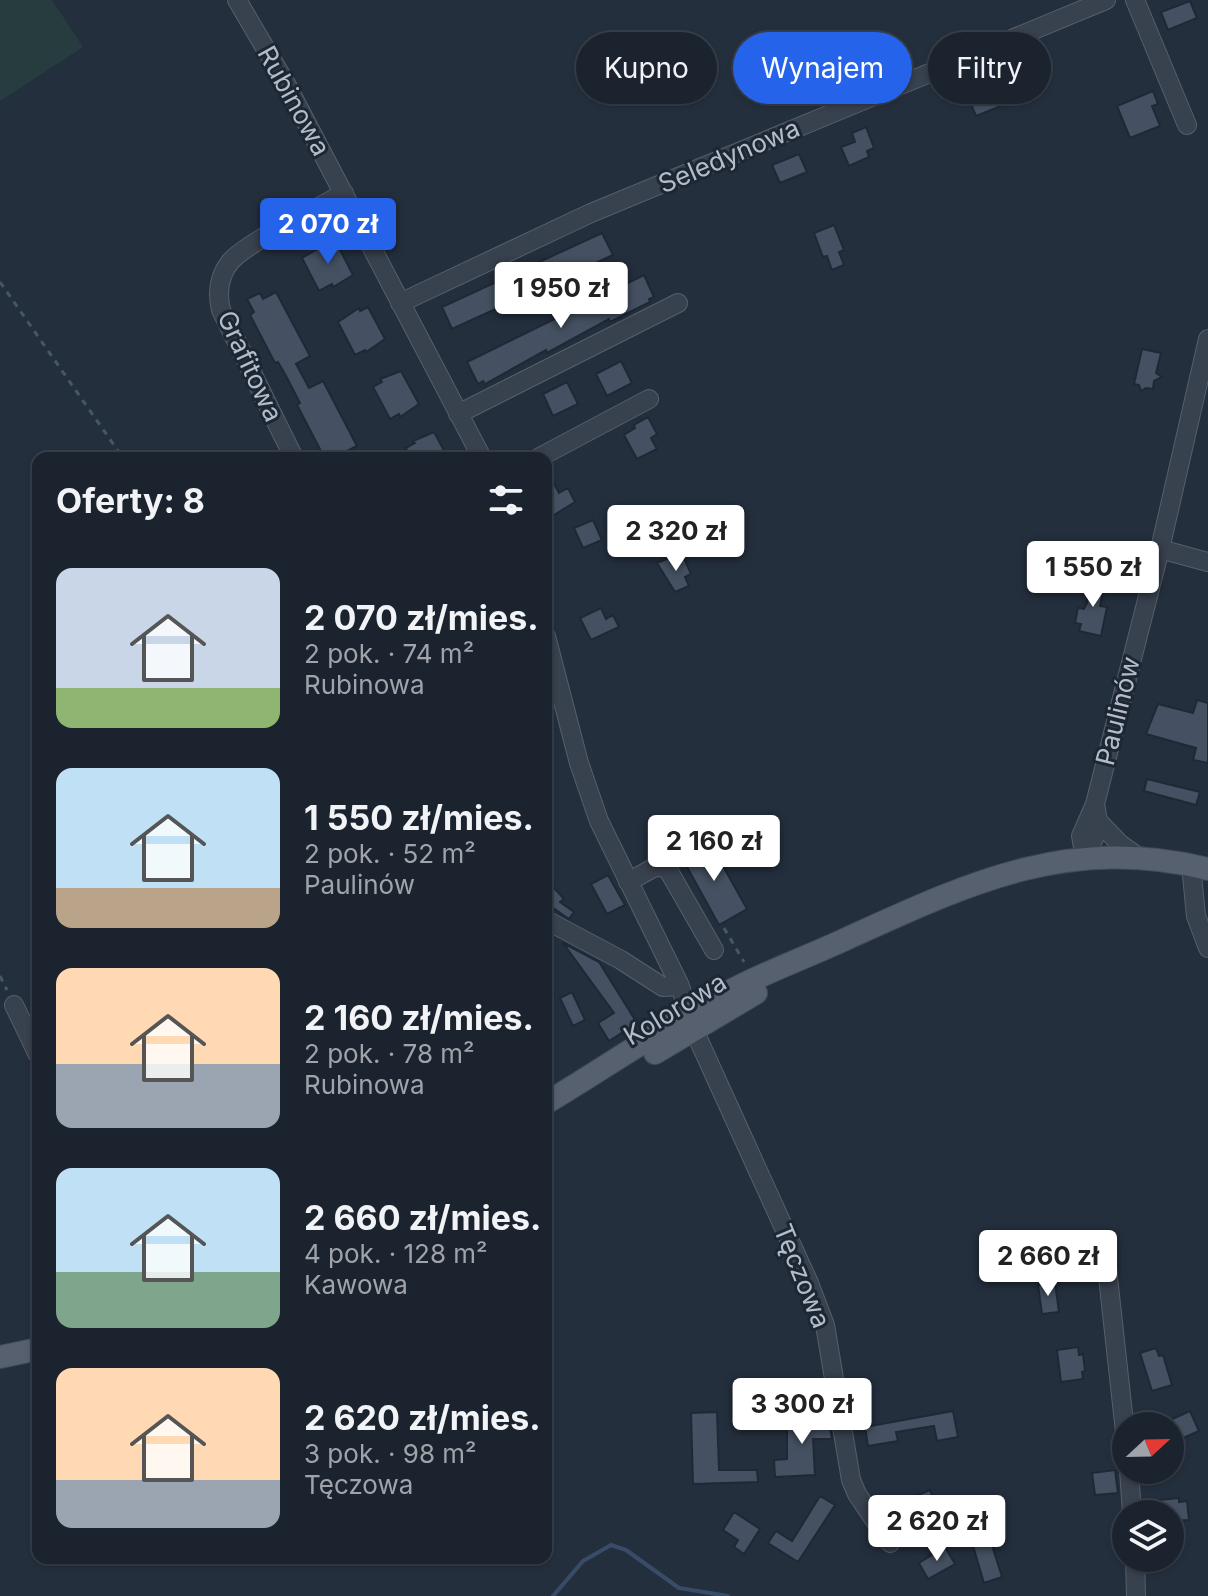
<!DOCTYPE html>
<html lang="pl">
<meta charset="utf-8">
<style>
body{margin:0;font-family:Inter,sans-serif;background:#242b36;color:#f1f3f6;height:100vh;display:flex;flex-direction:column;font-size:30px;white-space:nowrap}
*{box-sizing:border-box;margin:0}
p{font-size:26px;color:#a0a4aa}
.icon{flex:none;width:44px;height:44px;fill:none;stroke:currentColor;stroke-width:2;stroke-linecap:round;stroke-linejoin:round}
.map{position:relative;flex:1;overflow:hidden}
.sheet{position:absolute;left:32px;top:452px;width:520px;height:1112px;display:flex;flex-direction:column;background:#1b232e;border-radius:16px;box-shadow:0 2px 6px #0004,0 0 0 2px #39404a}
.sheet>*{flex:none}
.hud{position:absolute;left:576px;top:32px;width:512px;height:72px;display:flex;gap:16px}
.needle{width:52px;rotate:68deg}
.controls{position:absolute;left:1112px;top:1412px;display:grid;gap:16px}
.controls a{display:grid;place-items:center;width:72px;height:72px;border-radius:50%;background:#1b232e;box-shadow:0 2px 6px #0004,0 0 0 2px #39404a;font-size:40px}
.price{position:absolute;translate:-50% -68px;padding:0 18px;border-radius:8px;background:#fff;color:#222;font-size:26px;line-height:52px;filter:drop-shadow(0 2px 4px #0008)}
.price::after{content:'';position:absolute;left:50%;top:48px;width:24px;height:18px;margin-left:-12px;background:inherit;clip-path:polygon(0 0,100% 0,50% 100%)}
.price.selected{background:#2563eb;color:#fff}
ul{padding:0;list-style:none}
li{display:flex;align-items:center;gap:24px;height:200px;padding:0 24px}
li span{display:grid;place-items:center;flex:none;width:224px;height:160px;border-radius:16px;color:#555}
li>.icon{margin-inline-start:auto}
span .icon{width:96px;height:96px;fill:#fffc;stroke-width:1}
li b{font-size:34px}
h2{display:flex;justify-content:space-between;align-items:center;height:96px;padding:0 24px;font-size:34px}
.pill{padding:0 28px;border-radius:36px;background:#1b232e;box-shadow:0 2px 6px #0004,0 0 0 2px #39404a;font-size:28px;line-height:72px}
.pill.selected{background:#2563eb;color:#fff}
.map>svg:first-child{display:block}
.green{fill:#263c3f}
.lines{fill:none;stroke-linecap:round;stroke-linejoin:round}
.stream{stroke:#394c67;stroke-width:4}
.building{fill:#455162;stroke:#1f2835;stroke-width:2}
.minor-casing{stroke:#565f6c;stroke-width:20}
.major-casing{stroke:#414a57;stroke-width:24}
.path{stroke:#44595c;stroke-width:3;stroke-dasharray:6 6;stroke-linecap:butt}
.minor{stroke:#38414e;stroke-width:18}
.major{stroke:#56606e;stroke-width:22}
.labels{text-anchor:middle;stroke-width:6;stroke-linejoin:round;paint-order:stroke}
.street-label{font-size:26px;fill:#b4bcc9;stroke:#1d2633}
</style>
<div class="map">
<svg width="1208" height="1596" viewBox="0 0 1208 1596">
<rect width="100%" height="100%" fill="#242f3e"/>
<path class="green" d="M0 0H52L83 47 0 101Z"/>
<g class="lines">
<path class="stream" d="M553 1596 583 1561 611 1545 626 1550 679 1588 728 1596"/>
</g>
<path class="building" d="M1190 1 1197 18 1168 30 1161 12Z
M995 77 1006 104 976 116 968 96 985 89 982 81Z
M1153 91 1158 104 1152 106 1160 126 1130 138 1117 106Z
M866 127 874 148 867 151 869 157 849 166 841 147 855 142 852 133Z
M799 154 807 172 780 183 772 165Z
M834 225 844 250 839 252 844 265 832 270 827 256 823 257 814 233Z
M602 233 613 255 452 329 442 307Z
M336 242 353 275 333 287 332 284 319 291 302 258 326 244 327 247Z
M644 275 654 297 649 299 650 302 610 322 609 319 547 353 546 350 485 384 483 381 478 384 467 362Z
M276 292 310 356 296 364 309 388 323 381 357 446 343 453 346 458H328L325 452 322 453 297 405 300 403 286 376 278 362 275 363 250 315 254 312 247 299 260 293 263 299Z
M368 307 385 339 366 352 365 350 355 355 338 322 359 308 360 311Z
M1142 349 1161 353 1156 373 1162 377 1154 381 1153 389 1146 388 1141 391 1139 385 1134 384Z
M621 361 632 383 607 396 596 374Z
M401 371 419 404 400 417 399 414 390 419 373 387 382 382 380 379Z
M567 382 578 404 553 416 543 394Z
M648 417 657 434 651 438 657 449 637 459 624 435 635 428 634 425Z
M434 432 448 458H411L406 448 415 443 413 441Z
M546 468 559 493 568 488 575 502 546 520Z
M593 520 602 540 583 548 574 528Z
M671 557 674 563 684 558 691 574 685 577 689 586 675 592 657 563Z
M1092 576 1106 579 1100 606 1107 607 1101 636 1079 631 1081 624 1075 623 1078 608 1084 609 1087 603Z
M601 608 606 619 613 615 619 627 591 640 580 618Z
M1197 700 1208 703V763L1193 760 1196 748 1146 734 1158 704 1193 713Z
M1147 779 1200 792 1196 805 1144 791Z
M709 841 747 909 719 925 681 856Z
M608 875 625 905 607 914 591 884Z
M546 879 564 899 560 902 574 912 569 919 546 903Z
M563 943 599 962 637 1023 609 1041 598 1023 614 1013Z
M572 992 585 1020 573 1026 560 998Z
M1055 1283 1059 1312 1042 1314 1038 1285Z
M1078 1347 1079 1355 1083 1354 1085 1371 1082 1372 1083 1379 1061 1382 1057 1350Z
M1156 1348 1159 1356 1163 1355 1172 1385 1152 1391 1140 1353Z
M733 1388 766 1390 764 1421 732 1419Z
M953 1411 958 1437 937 1441 934 1426 896 1432 898 1441 868 1446 865 1427Z
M1190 1411 1199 1431 1170 1444V1420Z
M717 1412 719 1470H757L758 1482 693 1484 691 1413Z
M804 1413H822V1420H829L832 1439H813L815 1475 775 1477 774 1460 787 1459V1421H804Z
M1115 1470 1118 1493 1095 1495 1092 1473Z
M930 1490 936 1506 890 1522 882 1510Z
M820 1496 835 1505 798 1562 768 1543 776 1531 792 1541Z
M1179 1498V1502L1187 1501 1189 1520 1170 1521V1514H1160L1159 1500Z
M958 1507 960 1513 978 1515 987 1546 992 1545 1002 1577 984 1583 971 1539 939 1533 929 1508 948 1511Z
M734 1512 760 1529 744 1554 734 1547 738 1540 723 1530Z
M945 1547 955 1564 928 1579 919 1563Z"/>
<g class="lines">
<g class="minor-casing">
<path id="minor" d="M237 0 285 82 482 458
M1135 0 1187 125
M400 303 591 213 1106 0
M458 414 678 303
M294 458 221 310C217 293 218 277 230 262 247 242 317 209 344 193
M538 458 649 399
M1160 549 1208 562
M546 636 579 763 599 821 680 986 694 1030 809 1283 825 1325 851 1480 857 1494 890 1543
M1098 821 1120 844 1140 858
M1085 858 1081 836 1095 804 1160 549 1208 339
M1085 858 1099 827 1095 804
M1191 865 1196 916 1208 948
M628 882 655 867 667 868 714 950
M546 920 621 960 663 987 680 986
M14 1005 38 1055
M1106 1259 1126 1441
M1129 1470 1132 1514
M1135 1558 1136 1596"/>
</g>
<g class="major-casing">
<path id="major" d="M655 1053 756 993
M546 1103C608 1066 668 1024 732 990 770 970 810 956 848 938 971 882 1070 835 1208 869
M0 1357 38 1349"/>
</g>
<path class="path" d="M0 282 123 458
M724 928 744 962
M0 976 7 990"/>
<use href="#minor" class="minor"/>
<use href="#major" class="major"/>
</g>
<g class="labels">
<g class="street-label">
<text transform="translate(294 101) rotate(61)" y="9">Rubinowa</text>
<text transform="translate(729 156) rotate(-23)" y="9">Seledynowa</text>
<text transform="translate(250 366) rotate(65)" y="9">Grafitowa</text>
<text transform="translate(1118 711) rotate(-76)" y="9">Paulinów</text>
<text transform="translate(675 1009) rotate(-31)" y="9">Kolorowa</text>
<text transform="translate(802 1276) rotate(68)" y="9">Tęczowa</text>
</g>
</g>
</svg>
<div class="controls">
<a><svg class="needle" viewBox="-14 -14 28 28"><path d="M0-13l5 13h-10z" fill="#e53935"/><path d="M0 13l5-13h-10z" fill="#a0a4aa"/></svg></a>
<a><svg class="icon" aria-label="layers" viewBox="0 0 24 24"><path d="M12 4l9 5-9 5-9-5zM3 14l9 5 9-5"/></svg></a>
</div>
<b class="price selected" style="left:328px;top:266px">2 070 zł</b>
<b class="price" style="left:561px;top:330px">1 950 zł</b>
<b class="price" style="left:676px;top:573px">2 320 zł</b>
<b class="price" style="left:1093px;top:609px">1 550 zł</b>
<b class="price" style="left:714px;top:883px">2 160 zł</b>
<b class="price" style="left:1048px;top:1298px">2 660 zł</b>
<b class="price" style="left:802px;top:1446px">3 300 zł</b>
<b class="price" style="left:937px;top:1563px">2 620 zł</b>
<div class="hud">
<a class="pill">Kupno</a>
<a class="pill selected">Wynajem</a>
<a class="pill">Filtry</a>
</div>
<section class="sheet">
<h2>Oferty: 8<svg class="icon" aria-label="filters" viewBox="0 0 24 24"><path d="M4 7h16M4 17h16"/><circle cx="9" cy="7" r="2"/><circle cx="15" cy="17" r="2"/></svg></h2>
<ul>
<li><span style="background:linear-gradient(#c9d6e8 75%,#8fb573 0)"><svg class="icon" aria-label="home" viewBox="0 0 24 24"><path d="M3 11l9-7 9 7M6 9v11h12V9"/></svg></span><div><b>2 070 zł/mies.</b><p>2 pok. · 74 m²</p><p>Rubinowa</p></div></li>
<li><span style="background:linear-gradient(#bfe0f5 75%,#b9a48a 0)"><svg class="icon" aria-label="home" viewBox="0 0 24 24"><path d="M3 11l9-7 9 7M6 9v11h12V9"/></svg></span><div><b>1 550 zł/mies.</b><p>2 pok. · 52 m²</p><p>Paulinów</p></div></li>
<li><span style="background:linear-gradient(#ffd9b3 60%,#9aa5b1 0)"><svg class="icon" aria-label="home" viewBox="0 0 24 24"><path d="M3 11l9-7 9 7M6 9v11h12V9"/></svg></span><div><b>2 160 zł/mies.</b><p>2 pok. · 78 m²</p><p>Rubinowa</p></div></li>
<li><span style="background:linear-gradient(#bfe0f5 65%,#7fa58c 0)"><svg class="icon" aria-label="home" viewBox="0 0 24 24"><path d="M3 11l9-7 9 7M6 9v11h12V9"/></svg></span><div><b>2 660 zł/mies.</b><p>4 pok. · 128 m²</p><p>Kawowa</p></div></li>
<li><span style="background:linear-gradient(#ffd9b3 70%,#9aa5b1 0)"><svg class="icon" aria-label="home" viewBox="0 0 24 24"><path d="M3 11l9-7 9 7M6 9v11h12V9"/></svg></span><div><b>2 620 zł/mies.</b><p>3 pok. · 98 m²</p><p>Tęczowa</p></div></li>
</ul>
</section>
</div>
